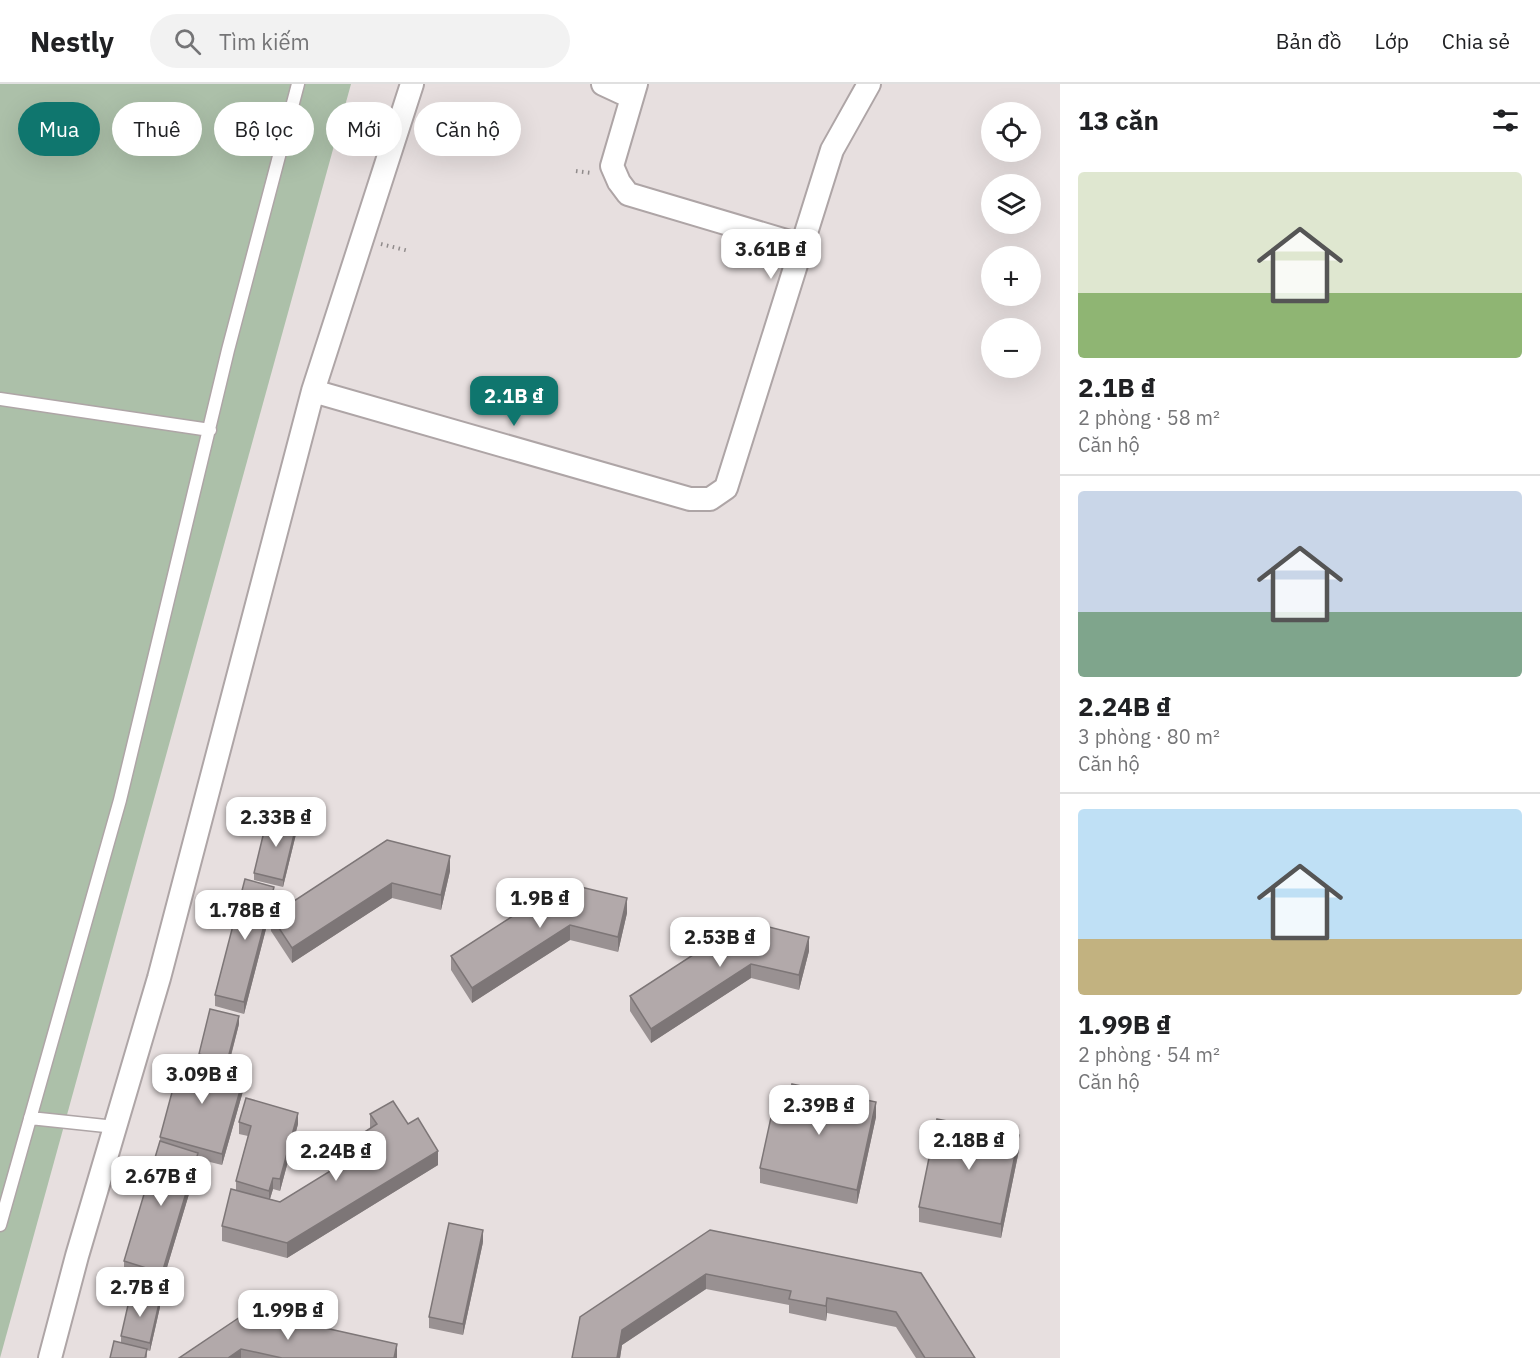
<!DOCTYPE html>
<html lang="vi">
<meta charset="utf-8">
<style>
body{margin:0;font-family:"IBM Plex Sans",sans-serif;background:#f2f2f2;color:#202124;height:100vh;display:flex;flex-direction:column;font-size:22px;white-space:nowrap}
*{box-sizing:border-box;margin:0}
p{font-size:20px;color:#757577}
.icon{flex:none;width:33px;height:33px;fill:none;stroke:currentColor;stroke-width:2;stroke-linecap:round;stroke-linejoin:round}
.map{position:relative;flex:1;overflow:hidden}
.side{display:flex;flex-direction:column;background:#fff;width:480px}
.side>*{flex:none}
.hud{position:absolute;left:18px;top:18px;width:570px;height:54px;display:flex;gap:12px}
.tools{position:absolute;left:981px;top:18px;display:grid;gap:12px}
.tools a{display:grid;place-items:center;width:60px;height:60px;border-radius:50%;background:#fff;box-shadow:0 6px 24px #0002;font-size:30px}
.price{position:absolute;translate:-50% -51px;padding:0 14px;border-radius:12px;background:#fff;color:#222;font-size:20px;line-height:39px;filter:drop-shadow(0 2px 3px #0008)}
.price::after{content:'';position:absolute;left:50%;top:36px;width:18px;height:14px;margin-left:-9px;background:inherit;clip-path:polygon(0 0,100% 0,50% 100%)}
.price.active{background:#0f766e;color:#fff}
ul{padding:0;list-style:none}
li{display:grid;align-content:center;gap:12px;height:318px;padding:0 18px}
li+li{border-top:2px solid #e0e0e0}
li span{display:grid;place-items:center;height:186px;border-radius:6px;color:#555}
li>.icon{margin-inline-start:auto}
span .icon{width:108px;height:108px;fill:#fffc;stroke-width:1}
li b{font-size:26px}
h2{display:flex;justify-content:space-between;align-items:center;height:72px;padding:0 18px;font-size:26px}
.tag{padding:0 21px;border-radius:27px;background:#fff;box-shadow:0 6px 24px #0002;font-size:21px;line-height:54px}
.tag.active{background:#0f766e;color:#fff}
header{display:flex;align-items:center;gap:36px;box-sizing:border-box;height:84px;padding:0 30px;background:#fff;border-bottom:2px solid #e0e0e0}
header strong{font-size:28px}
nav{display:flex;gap:33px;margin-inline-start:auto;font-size:21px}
.search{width:420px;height:54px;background:#f2f2f2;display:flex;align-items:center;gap:15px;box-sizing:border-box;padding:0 21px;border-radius:33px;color:#757577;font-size:22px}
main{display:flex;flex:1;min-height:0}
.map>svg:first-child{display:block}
.pitch{fill:#acc0a9}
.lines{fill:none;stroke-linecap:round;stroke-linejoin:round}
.lane-casing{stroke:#aea5a6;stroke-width:15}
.street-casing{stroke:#aea5a6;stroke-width:26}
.path{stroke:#908b8b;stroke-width:4;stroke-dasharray:1.5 4.5;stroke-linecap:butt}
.lane{stroke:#fff;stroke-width:12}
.street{stroke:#fff;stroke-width:22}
.wall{fill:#999192}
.shaded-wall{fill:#7d7677}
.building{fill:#b2a9aa;stroke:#7d7677;stroke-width:1.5}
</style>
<header>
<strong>Nestly</strong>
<div class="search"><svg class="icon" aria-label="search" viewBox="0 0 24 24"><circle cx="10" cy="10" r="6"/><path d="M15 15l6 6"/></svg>Tìm kiếm</div>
<nav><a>Bản đồ</a><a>Lớp</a><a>Chia sẻ</a></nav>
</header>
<main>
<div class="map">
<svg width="1060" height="1274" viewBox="0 0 1060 1274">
<rect width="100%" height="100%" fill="#e7dfdf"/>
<path class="pitch" d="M0 0H351L0 1274Z"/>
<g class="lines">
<g class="lane-casing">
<path id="lane" d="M0 315 210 346
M30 1034 115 1043
M0 1141 120 716 228 266 298 0"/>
</g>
<g class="street-casing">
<path id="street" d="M603 0 631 13
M636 0 612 82 619 98 628 110 803 162
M313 307 690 415H710L726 404 832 66 869 0
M50 1274 77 1172 159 894 313 307 412 0"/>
</g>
<path class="path" d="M576 87 591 89
M381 160 409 167"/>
<use href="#lane" class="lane"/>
<use href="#street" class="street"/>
</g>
<path class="wall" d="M297 746 283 803 254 796V789Z
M387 756 450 787 441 826 392 814 292 879 271 847V832Z
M564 799 627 829 618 868 570 856 472 919 451 886V872Z
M274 814 244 930 215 922V911Z
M745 837 809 867 799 906 751 894 651 959 630 927V912Z
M239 940 228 984 245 1000 222 1081 198 1075V1080L162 1200 124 1189V1177L160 1058V1053L199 976V970Z
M790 1009 876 1033 857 1120 760 1099V1084Z
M370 1030 408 1040 438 1081 287 1174 222 1157V1142L236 1107V1097L248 1052 239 1050V1038L298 1040 280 1107 273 1105 270 1115 280 1118 364 1066 363 1063V1049L370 1044Z
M1019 1066 1001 1154 919 1138V1123Z
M710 1146 921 1189 975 1274H916L896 1243 827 1229 826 1237 789 1229V1221L706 1205 622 1261 620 1274H572Z
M483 1158 463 1251 429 1244V1233Z
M160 1223 150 1267 147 1266V1274L121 1259V1252Z
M249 1227 397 1274H179Z"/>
<path class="shaded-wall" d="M297 738V746L283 803V796Z
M450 772V787L441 826V811Z
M392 799V814L292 879V864Z
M274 803V814L244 930V918Z
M627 814V829L618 868V853Z
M570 841V856L472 919V904Z
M809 853V867L799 906V891Z
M751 880V894L651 959V945Z
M239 932V940L227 986V978Z
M245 989V1000L222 1081V1070Z
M876 1018V1033L857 1120V1106Z
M298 1029V1040L280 1107V1095Z
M1019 1051V1066L1001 1154V1140Z
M438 1067V1081L287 1174V1159Z
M198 1069V1080L162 1200V1189Z
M273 1094V1105L269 1118V1107Z
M483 1146V1158L463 1251V1240Z
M706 1190V1205L622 1261 620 1274H617L622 1246Z
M827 1214V1229L826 1237V1222Z
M160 1215V1223L150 1267V1259Z
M397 1260V1274H394Z
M241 1265V1274H228Z"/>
<path class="building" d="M268 731 297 738 283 796 254 789Z
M387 756 450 772 441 811 392 799 292 864 271 832Z
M245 795 274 803 244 918 215 911Z
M564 799 627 814 618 853 570 841 472 904 451 872Z
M745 837 809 853 799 891 751 880 651 945 630 912Z
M210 925 239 932 227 978 199 970Z
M182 971 245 989 222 1070 160 1053Z
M792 1000 876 1018 857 1106 760 1084 777 1006 790 1009Z
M246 1014 298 1029 280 1095 273 1094 269 1107 236 1097 251 1042 239 1038Z
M393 1017 408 1040 418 1034 438 1067 287 1159 222 1142 231 1105 280 1118 371 1062 363 1049 377 1040 370 1030Z
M937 1035 1019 1051 1001 1140 919 1123Z
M160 1057 198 1069 162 1189 124 1177Z
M449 1139 483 1146 463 1240 429 1233Z
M710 1146 921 1189 975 1274H925L896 1228 827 1214 826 1222 789 1215 791 1207 706 1190 622 1246 617 1274H572L580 1233Z
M131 1208 160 1215 150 1259 121 1252Z
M249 1227 397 1260 394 1274H282L241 1265 228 1274H179Z
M114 1257 147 1265 145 1274H110Z"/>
</svg>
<div class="tools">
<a><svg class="icon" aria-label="locate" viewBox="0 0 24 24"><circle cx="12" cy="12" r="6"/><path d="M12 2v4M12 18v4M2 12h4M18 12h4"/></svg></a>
<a><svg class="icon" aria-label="layers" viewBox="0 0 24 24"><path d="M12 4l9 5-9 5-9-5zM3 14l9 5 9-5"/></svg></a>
<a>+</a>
<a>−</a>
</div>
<b class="price" style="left:771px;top:196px">3.61B ₫</b>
<b class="price active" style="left:514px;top:343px">2.1B ₫</b>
<b class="price" style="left:276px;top:764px">2.33B ₫</b>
<b class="price" style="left:540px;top:845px">1.9B ₫</b>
<b class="price" style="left:245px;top:857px">1.78B ₫</b>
<b class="price" style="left:720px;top:884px">2.53B ₫</b>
<b class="price" style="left:202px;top:1021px">3.09B ₫</b>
<b class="price" style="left:819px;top:1052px">2.39B ₫</b>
<b class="price" style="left:969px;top:1087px">2.18B ₫</b>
<b class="price" style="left:336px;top:1098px">2.24B ₫</b>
<b class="price" style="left:161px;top:1123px">2.67B ₫</b>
<b class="price" style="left:140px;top:1234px">2.7B ₫</b>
<b class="price" style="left:288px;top:1257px">1.99B ₫</b>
<div class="hud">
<a class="tag active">Mua</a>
<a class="tag">Thuê</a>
<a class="tag">Bộ lọc</a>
<a class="tag">Mới</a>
<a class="tag">Căn hộ</a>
</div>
</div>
<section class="side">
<h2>13 căn<svg class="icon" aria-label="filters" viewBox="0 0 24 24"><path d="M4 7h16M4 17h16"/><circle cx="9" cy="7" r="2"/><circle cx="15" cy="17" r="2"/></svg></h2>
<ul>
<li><span style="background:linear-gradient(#dfe7d0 65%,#8fb573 0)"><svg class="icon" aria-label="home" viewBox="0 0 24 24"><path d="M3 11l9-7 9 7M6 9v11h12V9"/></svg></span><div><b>2.1B ₫</b><p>2 phòng · 58 m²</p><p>Căn hộ</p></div></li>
<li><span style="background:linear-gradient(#c9d6e8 65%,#7fa58c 0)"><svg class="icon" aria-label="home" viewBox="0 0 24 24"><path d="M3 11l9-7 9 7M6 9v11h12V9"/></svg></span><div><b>2.24B ₫</b><p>3 phòng · 80 m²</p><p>Căn hộ</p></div></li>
<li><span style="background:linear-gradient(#bfe0f5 70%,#c2b280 0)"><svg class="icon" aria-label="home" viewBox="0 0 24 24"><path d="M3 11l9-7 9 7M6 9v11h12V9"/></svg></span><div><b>1.99B ₫</b><p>2 phòng · 54 m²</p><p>Căn hộ</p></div></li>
</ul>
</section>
</main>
